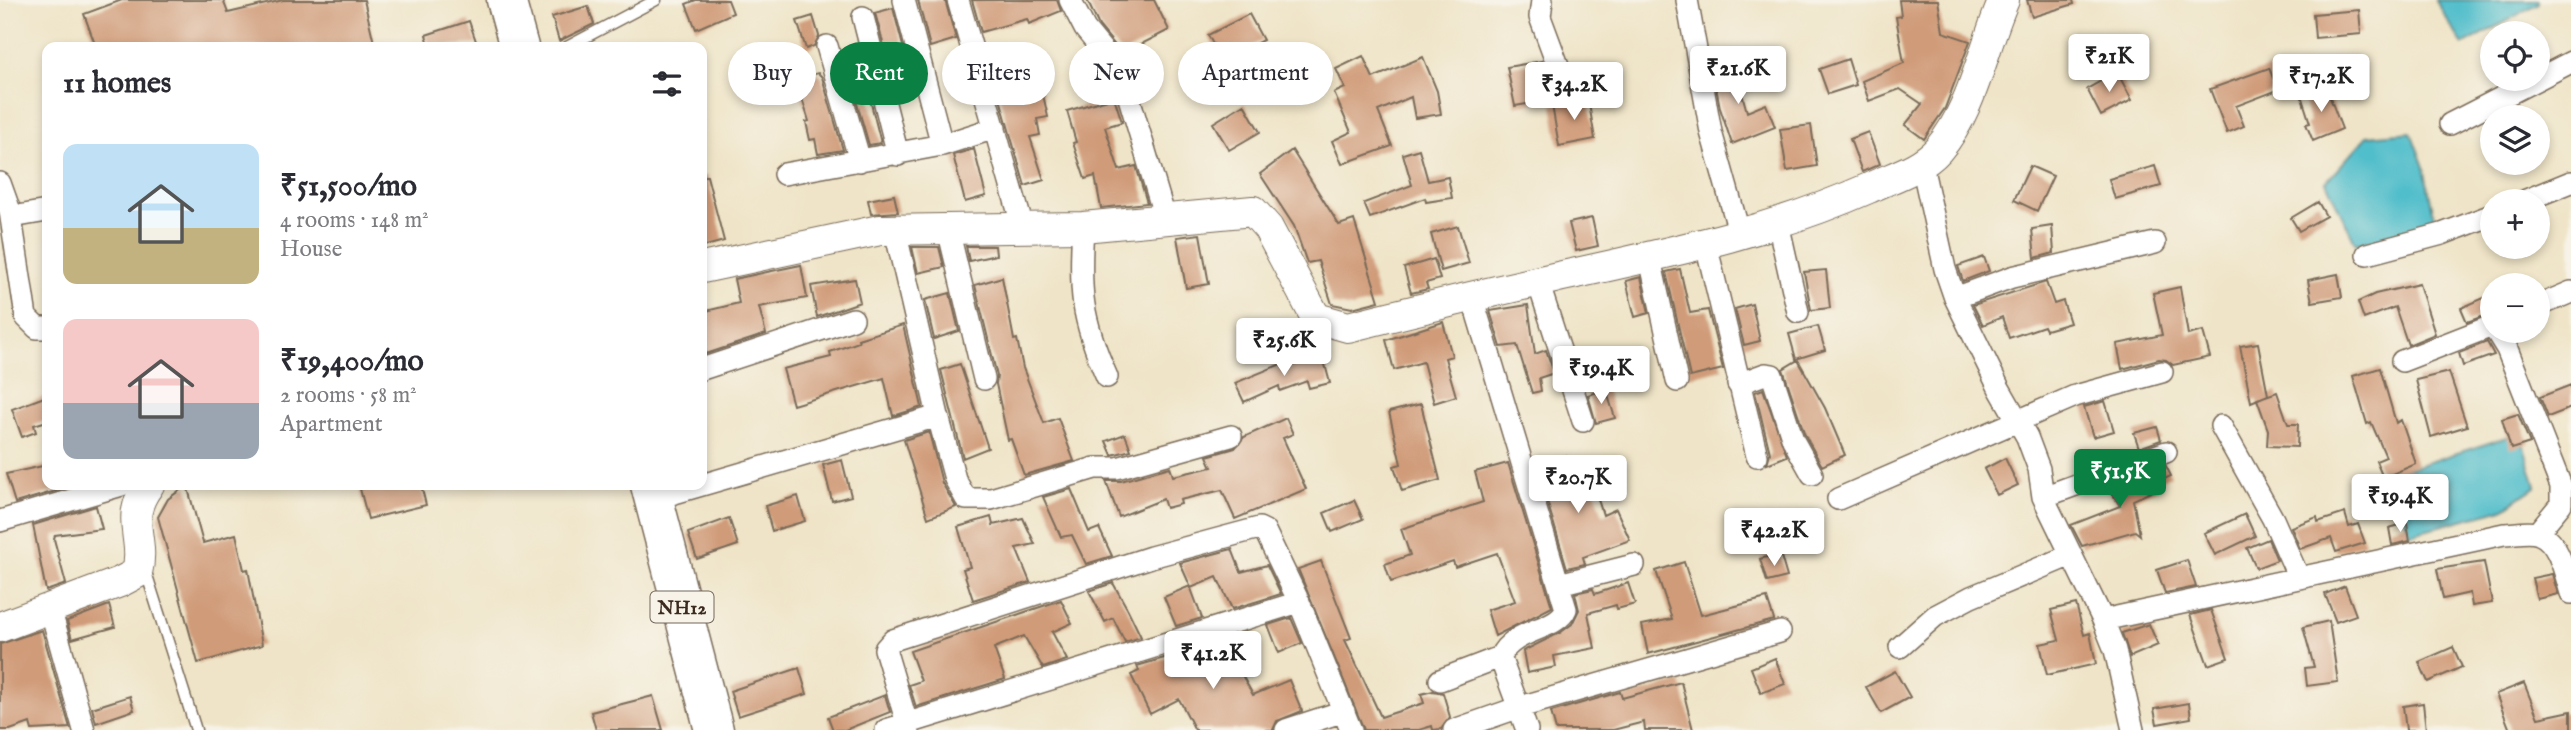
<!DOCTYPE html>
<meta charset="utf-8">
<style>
body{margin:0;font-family:"IM FELL English",serif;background:#f2f2f3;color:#2b2b33;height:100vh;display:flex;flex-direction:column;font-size:26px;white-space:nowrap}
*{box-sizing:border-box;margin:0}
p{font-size:23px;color:#7c7c81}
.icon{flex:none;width:38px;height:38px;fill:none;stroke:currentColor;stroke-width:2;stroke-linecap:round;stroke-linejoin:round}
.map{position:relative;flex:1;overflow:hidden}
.panel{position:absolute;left:42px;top:42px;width:665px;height:448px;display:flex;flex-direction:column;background:#fff;border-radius:14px;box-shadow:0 4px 10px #0003}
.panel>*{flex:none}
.banner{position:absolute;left:728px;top:42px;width:665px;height:63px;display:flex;gap:14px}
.fabs{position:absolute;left:2480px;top:21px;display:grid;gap:14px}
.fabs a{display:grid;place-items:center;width:70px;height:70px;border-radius:50%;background:#fff;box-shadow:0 4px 10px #0003;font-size:35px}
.price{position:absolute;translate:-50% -60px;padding:0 16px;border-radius:7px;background:#fff;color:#222;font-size:23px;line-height:46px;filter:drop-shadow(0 2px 4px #0008)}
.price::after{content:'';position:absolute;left:50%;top:42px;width:21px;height:16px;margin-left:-10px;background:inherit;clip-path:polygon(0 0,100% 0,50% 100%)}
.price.active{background:#0b8043;color:#fff}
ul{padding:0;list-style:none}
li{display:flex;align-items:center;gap:21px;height:175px;padding:0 21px}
li span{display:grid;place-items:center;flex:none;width:196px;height:140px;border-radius:14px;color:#555}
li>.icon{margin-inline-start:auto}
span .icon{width:84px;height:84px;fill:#fffc;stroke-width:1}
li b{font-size:30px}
h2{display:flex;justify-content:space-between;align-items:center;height:84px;padding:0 21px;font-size:30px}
.pill{padding:0 24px;border-radius:32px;background:#fff;box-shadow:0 4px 10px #0003;font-size:24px;line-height:63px}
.pill.active{background:#0b8043;color:#fff}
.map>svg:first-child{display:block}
.water{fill:#51becb;stroke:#467474;stroke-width:2}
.building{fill:#d09b79}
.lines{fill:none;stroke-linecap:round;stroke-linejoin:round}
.lane-casing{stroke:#7a6b59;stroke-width:13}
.street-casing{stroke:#7a6b59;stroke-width:24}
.secondary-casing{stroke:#7a6b59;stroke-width:32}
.highway-casing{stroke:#7a6b59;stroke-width:41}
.lane{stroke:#fff;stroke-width:10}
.street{stroke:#fff;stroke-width:21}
.secondary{stroke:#fff;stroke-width:30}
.highway{stroke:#fff;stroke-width:38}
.labels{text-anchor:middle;stroke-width:5;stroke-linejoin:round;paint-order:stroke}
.shield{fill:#f7f3e8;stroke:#73665b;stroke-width:2}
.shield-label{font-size:19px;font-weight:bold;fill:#3b2a1e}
</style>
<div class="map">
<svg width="2571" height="730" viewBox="0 0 2571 730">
<rect width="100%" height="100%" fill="#f7f3e8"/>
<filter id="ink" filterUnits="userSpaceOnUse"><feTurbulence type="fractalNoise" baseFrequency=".0143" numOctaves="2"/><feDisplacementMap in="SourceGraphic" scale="14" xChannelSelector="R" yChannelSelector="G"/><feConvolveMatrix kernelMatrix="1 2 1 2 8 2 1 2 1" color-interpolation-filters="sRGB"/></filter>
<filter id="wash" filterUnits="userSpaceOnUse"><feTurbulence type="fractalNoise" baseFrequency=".00686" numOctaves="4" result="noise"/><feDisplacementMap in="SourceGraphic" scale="28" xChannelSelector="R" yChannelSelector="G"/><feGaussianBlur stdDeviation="1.57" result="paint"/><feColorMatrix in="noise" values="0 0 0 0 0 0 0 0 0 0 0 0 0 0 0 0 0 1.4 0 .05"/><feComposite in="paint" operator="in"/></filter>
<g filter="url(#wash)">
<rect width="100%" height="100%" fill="#efe4c7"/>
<path class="water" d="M2435 0H2539V3L2463 45Z
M2411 132 2424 167 2436 226 2356 244 2326 182 2367 136Z
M2520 433 2536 486 2503 509 2409 534 2395 479 2404 470Z"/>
<g id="blocks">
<path class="building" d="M122 0H223L228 13 283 0H364L375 47H96L84 14Z
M696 0H728L733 13 696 29 686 4Z
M918 0H945L956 39 930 47Z
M972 0H1057L1061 11 1029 24 1027 19 981 32Z
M1087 0H1154L1169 30 1122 54 1099 26Z
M1899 0H1938L1943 32 1970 41 1945 108 1924 139 1905 125 1922 104 1900 89 1869 101 1862 81 1904 63 1896 17 1901 16Z
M2027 0H2073L2074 4 2032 17Z
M588 6 594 24 559 41 552 17Z
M893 8 905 54 889 58 892 76 875 13Z
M2359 10 2361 34 2315 38 2313 14Z
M1249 14 1263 40 1222 61 1208 35Z
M813 16 819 36 814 46 806 49 797 21Z
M469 21 477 44 430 47 426 35Z
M1033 50 1048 117 1037 119 1040 135 1030 137 1044 180 1025 186 989 60Z
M1363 56 1373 78 1423 57 1437 91 1441 114 1415 118 1411 97 1378 111 1392 146 1342 164 1332 141 1351 132 1334 93 1345 88 1336 69Z
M1848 59 1856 85 1828 94 1819 69Z
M2341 60 2347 80 2331 85 2324 65Z
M1542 61 1549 100 1515 106 1507 67Z
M1733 61 1747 112 1766 104 1775 127 1732 144 1720 108 1712 66Z
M861 64 881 143 869 145 847 69Z
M2269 68 2278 90 2236 106 2244 126 2227 133 2210 89Z
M2117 72 2132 100 2101 116 2087 89Z
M818 73 822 77 843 150 818 154 815 139 810 140 806 122 809 121 796 79Z
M2326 87 2342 129 2313 141 2306 124 2310 123 2301 95Z
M1114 97 1122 122 1105 127 1119 170 1136 166 1147 203 1101 208 1095 176 1085 179 1073 143 1076 142 1067 111Z
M1588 98 1595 139 1559 146 1552 105Z
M1244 104 1260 132 1229 150 1213 123Z
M1811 125 1817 166 1787 171 1780 129Z
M1868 132 1880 164 1862 172 1850 139Z
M974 149 986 196 965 202 953 155Z
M1419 149 1428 181 1448 177 1452 198 1426 202 1425 198 1370 218 1364 203 1412 185 1403 154Z
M1292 150 1339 225 1354 220 1379 301 1352 308 1332 304 1318 261 1307 263 1294 226 1260 174Z
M2030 166 2053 176 2037 211 2014 200Z
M2155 166 2161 186 2115 199 2109 179Z
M702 176H707L724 241 702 247Z
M894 195 898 212 871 214 868 200Z
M2318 202 2326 216 2299 231 2291 218Z
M1592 218 1598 246 1576 251 1569 223Z
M1458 226 1469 263 1441 271 1431 234Z
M2052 226 2054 253 2035 258 2032 229Z
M1200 234 1209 284 1186 288 1177 237Z
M966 246H995L996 255 969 261Z
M912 247H939L944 267 918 273Z
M1984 257 1989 271 1963 281 1958 266Z
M1434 259 1440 279 1426 283 1428 289 1411 293 1404 268Z
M801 265 807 298 759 307 766 334 706 354 702 335V312L739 303 734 279Z
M1680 269 1690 313 1708 310 1723 369 1690 377 1666 272Z
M1826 270 1830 308 1811 310 1804 272Z
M2338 274 2342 297 2312 302 2308 280Z
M1002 277 1014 340 1017 339 1023 368 1044 423 1058 418 1074 461 1024 475 1011 439 1008 440 996 384 997 376 975 285Z
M1641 277 1649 313 1635 317 1626 281Z
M855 279 860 302 817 317 811 286Z
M2046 282 2054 304 2063 301 2070 323 2046 330 2044 326 2009 338 2002 317 1983 325 1973 305Z
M2419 284 2435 334 2408 345 2395 307 2364 319 2358 302 2375 294Z
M2180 287 2188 335 2203 331 2210 357 2173 365 2166 360 2159 359 2122 369 2117 344 2162 335 2153 293Z
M950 293 959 331 934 339 925 300Z
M2486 297 2492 313 2467 322 2461 308Z
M1752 304 1760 341 1744 345 1735 309Z
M1528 305 1535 354 1546 350 1554 373 1539 378 1541 391 1532 393 1517 345 1501 347 1490 311Z
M1443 322 1452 356 1445 358 1456 396 1434 403 1423 362 1394 370 1386 340Z
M903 325 922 407 893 416 884 378 793 405 783 369 831 357 830 352 859 342 858 339Z
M1818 326 1825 350 1796 359 1789 334Z
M2487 342 2494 355 2463 366 2459 353Z
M2258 343 2268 395 2251 402 2240 346Z
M1323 357 1330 383 1309 388 1307 381 1280 391 1279 386 1244 402 1235 383 1291 360 1293 365Z
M1798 360 1825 408 1845 455 1822 466 1805 435 1783 369Z
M960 364 988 448 963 458 941 370Z
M2380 368 2396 423 2401 420 2416 464 2383 478 2376 461 2386 457 2371 422 2367 424 2353 376Z
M2449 372 2467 426 2431 437 2416 380Z
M2571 385V408L2548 417 2540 397Z
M1606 389 1615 418 1596 423 1588 395Z
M1763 389 1787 456 1767 464 1770 453 1755 392Z
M2277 392 2288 424H2298L2297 447 2267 446 2268 430 2257 399Z
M47 396V421L34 425 36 432 22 437 12 409Z
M2105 401 2114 431 2093 437 2084 407Z
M1421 404 1440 480 1402 491 1394 466 1401 464 1389 412Z
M2518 414 2530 443 2511 449 2502 419Z
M1286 418 1293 434 1283 438 1306 489 1235 519 1222 490 1180 500 1181 504 1166 508 1163 499 1119 517 1106 481H1121L1170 467 1173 476 1212 467 1207 456 1235 448 1244 437Z
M2157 427 2161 440 2139 448 2134 433Z
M929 432 942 483 956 507 928 518 904 440Z
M1125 434 1131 450 1112 455 1106 441Z
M1566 456 1576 493 1594 487 1603 515 1616 509 1630 540 1583 557 1585 564 1567 568 1536 464Z
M2005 458 2018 485 1997 495 1984 469Z
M842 460 851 496 832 501 823 465Z
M1508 463 1552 607 1495 636 1487 610 1515 601 1497 553 1455 567 1453 561 1391 582 1385 564 1410 555 1401 529 1483 502 1475 472Z
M47 465V485H76L15 503 6 474Z
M2166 466 2171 476 2160 481 2162 487 2133 500 2140 535 2135 531 2082 546 2071 525 2120 506 2108 487Z
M187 485 203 543 236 534 244 570 248 569 262 645 198 663 158 517 168 499Z
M377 485H421L426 505 368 519 360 489Z
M1071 489 1089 532 1099 528 1112 556 1086 564 1072 535 1061 537 1043 497Z
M798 496 805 521 772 531 765 506Z
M1354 500 1363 519 1332 532 1324 513Z
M96 506 102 529 55 535 54 539 66 584 46 591 33 525Z
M2345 513 2349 527 2358 524 2365 543 2336 552 2331 538 2300 549 2291 527 2317 517 2318 522Z
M2245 514 2255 536 2215 555 2204 533Z
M991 517 993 525 1023 518 1035 544 1016 548 1030 582 973 600 963 569 970 567 958 527Z
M729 518 738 545 697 559 688 533Z
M2407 523 2410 541 2392 545 2389 528Z
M2268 539 2277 560 2256 568 2247 548Z
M1232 549 1241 572 1267 565 1281 594 1232 609 1217 577 1191 588 1180 563Z
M1780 553 1787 577 1767 582 1760 559Z
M2187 560 2196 587 2165 593 2157 570Z
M1321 561 1351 638 1345 640 1381 717 1424 703 1421 694 1433 691 1443 693 1450 717 1441 729 1433 730 1432 726 1419 730H1364L1298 569Z
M1684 562 1701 615 1767 598 1774 620 1648 654 1642 625 1672 619 1656 571Z
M2484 562 2492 603 2472 606 2470 593 2443 599 2437 569Z
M2552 574 2558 594 2537 599 2532 578Z
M1113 583 1128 610 1141 637 1125 642 1113 618 1105 622 1089 591Z
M1628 583 1635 604 1617 609 1616 605 1588 613 1595 648 1554 656 1556 667 1527 673 1523 651 1560 633 1572 624 1579 610 1575 593 1593 589 1595 594Z
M1190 586 1202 618 1176 626 1164 597Z
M2345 586 2356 615 2336 622 2325 594Z
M1061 600 1072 623 1052 632 1067 660 1043 668 1024 636 994 648 1005 679 916 707 909 685 921 681 910 651Z
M2076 604 2084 635 2090 633 2096 664 2047 675 2040 644 2059 640 2051 610Z
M109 605 115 627 72 639 67 621Z
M2211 610 2228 658 2208 665 2190 615Z
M1291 618 1302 643 1279 653 1268 625Z
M2329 621 2338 682 2307 686 2305 668 2314 667 2303 627Z
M2149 624 2158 645 2130 657 2122 633Z
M42 630 70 728 32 730 30 723 10 730H0V644Z
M1223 641 1253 695 1289 680 1302 711 1277 721 1273 730H1195L1179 699 1150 714 1131 675 1139 671 1137 666Z
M2453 647 2462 667 2428 682 2419 662Z
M1775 658 1785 684 1761 693 1751 668Z
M799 668 807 694 738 716 730 691Z
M1895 671 1910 697 1881 713 1866 687Z
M1681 682 1693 730H1645L1644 722 1613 730H1556L1551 712 1620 692 1622 698Z
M2524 683 2538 718 2571 711V730H2510L2496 694Z
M885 695 890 712 845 730H833L828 717Z
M130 696 134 710 96 723 92 708Z
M653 696 663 730H596L591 712Z
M2189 703 2191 718 2157 724 2154 709Z
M2423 703 2426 730H2406L2403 706Z"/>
</g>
</g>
<g filter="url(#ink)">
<use href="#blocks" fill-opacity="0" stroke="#7a6b59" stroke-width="2"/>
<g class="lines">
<g class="lane-casing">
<path id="lane" d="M567 47 656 0
M145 569 196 730"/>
</g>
<g class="street-casing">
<path id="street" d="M904 0 942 145
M958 0 1023 228
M1070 0 1085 29 1122 74 1165 218
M1542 0 1540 17 1563 79
M1687 0 1711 132 1740 235
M863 17 898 155
M827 46 860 161
M2450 124 2571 62
M1922 165 1945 269 1955 298 1999 388 2027 437 2039 469 2043 497 2103 620 2115 650 2133 730
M784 174 942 145 995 128
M0 183 10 211 18 216 47 211
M2524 201 2571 182
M10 211 26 317 37 328H47
M1778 223 1798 312
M1083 227C1079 290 1081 318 1107 377
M948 229 984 379
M895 230 938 416 955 479 966 499H991L1095 468H1117L1231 436
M1706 244 1757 456
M2367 254 2442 234 2492 215
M1650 259 1677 381
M1538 282 1583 421
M1472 297 1566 609C1557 631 1513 628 1500 657
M1955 298 2012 277 2155 243
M2538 306 2571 292
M2496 331 2507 349 2561 486V504L2537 533
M2402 361 2492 326
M702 369 853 319
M1738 384 1765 374 1772 375 1793 440 1812 474
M2221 426 2273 519 2299 578
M2043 497 2166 452
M654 499 938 416
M1838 499 2075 396 2162 372
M0 521 122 485
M1559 584 1634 565
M50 608 84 730
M2103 620 2504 534C2514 534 2530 530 2539 534 2559 541 2565 574 2571 593
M1900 647 1935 616 1971 597 2071 555
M1440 680 1500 657 1527 730
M886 730 1299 602
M909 730 885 649 893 640 1151 557 1259 528 1265 531 1299 602 1351 730
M1286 730 1344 711
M1454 730 1517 708 1780 632"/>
</g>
<g class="secondary-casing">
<path id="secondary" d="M702 268 880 230 1083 227 1253 211 1268 228 1316 318 1348 327C1416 310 1485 293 1554 278 1662 254 1768 233 1869 188 1892 177 1921 169 1938 150 1973 110 1983 47 2004 0
M0 627 120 582 137 573C146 537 123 519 149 485"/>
</g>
<g class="highway-casing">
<path id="highway" d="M506 0 519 47
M650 485 714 730"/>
</g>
<use href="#lane" class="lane"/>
<use href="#street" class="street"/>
<use href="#secondary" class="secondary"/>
<use href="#highway" class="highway"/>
</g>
</g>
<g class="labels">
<rect class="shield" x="650.5" y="591.5" width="63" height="31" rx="5"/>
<g class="shield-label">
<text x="682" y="614">NH12</text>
</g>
</g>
</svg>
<div class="fabs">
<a><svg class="icon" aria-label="locate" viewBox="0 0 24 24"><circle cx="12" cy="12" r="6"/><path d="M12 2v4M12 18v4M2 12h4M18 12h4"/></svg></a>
<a><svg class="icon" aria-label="layers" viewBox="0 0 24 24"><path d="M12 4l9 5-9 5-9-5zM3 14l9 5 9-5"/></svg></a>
<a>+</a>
<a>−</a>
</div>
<b class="price" style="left:2109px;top:94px">₹21K</b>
<b class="price" style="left:1738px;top:106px">₹21.6K</b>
<b class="price" style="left:2321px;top:114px">₹17.2K</b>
<b class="price" style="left:1574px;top:122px">₹34.2K</b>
<b class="price" style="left:1284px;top:378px">₹25.6K</b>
<b class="price" style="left:1601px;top:406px">₹19.4K</b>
<b class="price active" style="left:2120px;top:509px">₹51.5K</b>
<b class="price" style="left:1578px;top:515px">₹20.7K</b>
<b class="price" style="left:2400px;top:534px">₹19.4K</b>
<b class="price" style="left:1774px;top:568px">₹42.2K</b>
<b class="price" style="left:1213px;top:691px">₹41.2K</b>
<div class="banner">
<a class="pill">Buy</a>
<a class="pill active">Rent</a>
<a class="pill">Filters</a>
<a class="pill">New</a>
<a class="pill">Apartment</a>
</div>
<section class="panel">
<h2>11 homes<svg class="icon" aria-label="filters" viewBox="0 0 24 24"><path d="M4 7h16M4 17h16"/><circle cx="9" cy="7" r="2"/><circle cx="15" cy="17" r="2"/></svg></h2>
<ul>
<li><span style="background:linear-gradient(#bfe0f5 60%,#c2b280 0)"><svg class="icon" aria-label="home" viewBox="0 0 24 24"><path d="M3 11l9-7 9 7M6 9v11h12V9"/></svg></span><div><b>₹51,500/mo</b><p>4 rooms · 148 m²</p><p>House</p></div></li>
<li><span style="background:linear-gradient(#f6c9c9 60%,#9aa5b1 0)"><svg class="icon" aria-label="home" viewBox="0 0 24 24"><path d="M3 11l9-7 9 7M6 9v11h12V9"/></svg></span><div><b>₹19,400/mo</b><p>2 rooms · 58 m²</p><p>Apartment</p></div></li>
</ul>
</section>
</div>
